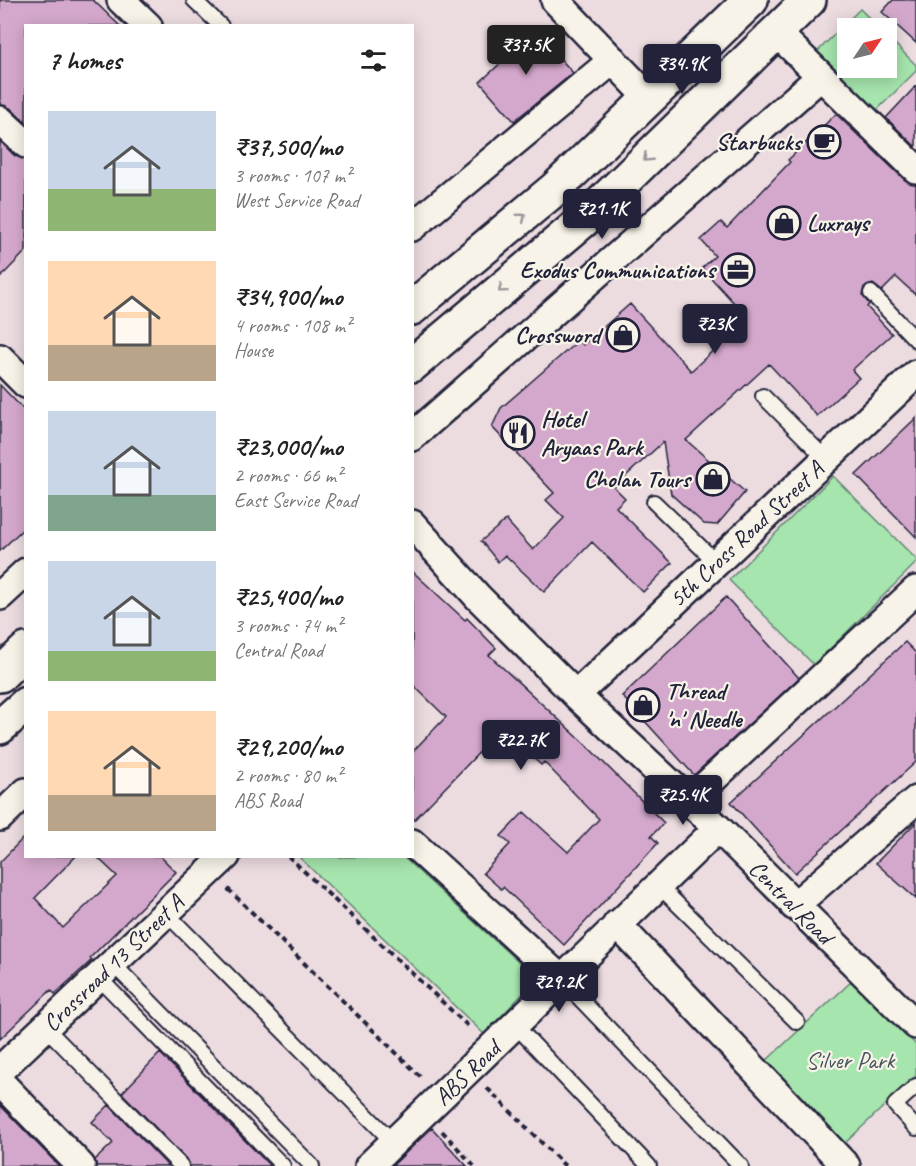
<!DOCTYPE html>
<meta charset="utf-8">
<style>
body{margin:0;font-family:Caveat,sans-serif;background:#f2f2f2;color:#222;height:100vh;display:flex;flex-direction:column;font-size:22px;white-space:nowrap}
*{box-sizing:border-box;margin:0}
p{font-size:20px;color:#767676}
.icon{flex:none;width:33px;height:33px;fill:none;stroke:currentColor;stroke-width:2;stroke-linecap:round;stroke-linejoin:round}
.map{position:relative;flex:1;overflow:hidden}
.panel{position:absolute;left:24px;top:24px;width:390px;height:834px;display:flex;flex-direction:column;background:#fff;border-radius:0px;box-shadow:0 3px 15px #0003}
.panel>*{flex:none}
.needle{width:39px;rotate:55deg}
.buttons{position:absolute;left:837px;top:18px;display:grid;gap:12px}
.buttons a{display:grid;place-items:center;width:60px;height:60px;border-radius:0px;background:#fff;box-shadow:0 3px 15px #0003;font-size:30px}
.price{position:absolute;translate:-50% -51px;padding:0 14px;border-radius:6px;background:#22223b;color:#fff;font-size:20px;line-height:39px;filter:drop-shadow(0 2px 3px #0008)}
.price::after{content:'';position:absolute;left:50%;top:36px;width:18px;height:14px;margin-left:-9px;background:inherit;clip-path:polygon(0 0,100% 0,50% 100%)}
.price.on{background:#222;color:#fff}
ul{padding:0;list-style:none}
li{display:flex;align-items:center;gap:18px;height:150px;padding:0 24px}
li span{display:grid;place-items:center;flex:none;width:168px;height:120px;border-radius:0px;color:#555}
li>.icon{margin-inline-start:auto}
span .icon{width:72px;height:72px;fill:#fffc;stroke-width:1}
li b{font-size:26px}
h2{display:flex;justify-content:space-between;align-items:center;height:72px;padding:0 24px;font-size:26px}
.map>svg:first-child{display:block}
.green{fill:#a6e5ad;stroke:#648474;stroke-width:1.5}
.building{fill:#d4a8cc;stroke:#22223b;stroke-width:1.5}
.lines{fill:none;stroke-linecap:round;stroke-linejoin:round}
.service-casing{stroke:#22223b;stroke-width:18}
.minor-casing{stroke:#22223b;stroke-width:32}
.tertiary-casing{stroke:#22223b;stroke-width:38}
.path{stroke:#22223b;stroke-width:4;stroke-dasharray:6 4.5;stroke-linecap:butt}
.service{stroke:#f7f3e8;stroke-width:14}
.minor{stroke:#f7f3e8;stroke-width:27}
.tertiary{stroke:#f7f3e8;stroke-width:33}
.oneway{stroke:#97959a}
.labels{text-anchor:middle;stroke-width:4.5;stroke-linejoin:round;paint-order:stroke}
.poi-label{font-size:24px;font-weight:bold;fill:#22223b;stroke:#f7f3e8;text-anchor:end}
.street-label{font-size:24px;fill:#22223b;stroke:#f7f3e8}
.park-label{font-size:24px;fill:#435358;stroke:#f7f3e8}
</style>
<div class="map">
<svg width="916" height="1166" viewBox="0 0 916 1166">
<rect width="100%" height="100%" fill="#ecdce0"/>
<filter id="ink" filterUnits="userSpaceOnUse"><feTurbulence type="fractalNoise" baseFrequency=".0167" numOctaves="2"/><feDisplacementMap in="SourceGraphic" scale="12" xChannelSelector="R" yChannelSelector="G"/><feConvolveMatrix kernelMatrix="1 2 1 2 8 2 1 2 1" color-interpolation-filters="sRGB"/></filter>
<g filter="url(#ink)">
<path class="green" d="M860 9 879 28H848V68H886L887 36 916 65V71L875 112 816 53Z
M833 476 916 559V563L814 665 729 580Z
M299 857H403L537 979 484 1034Z
M854 979 916 1045V1076L843 1145 766 1061Z"/>
<path class="building" d="M0 0H93L120 26H26V122L10 108 0 105Z
M893 0H916V43L882 12Z
M536 31 573 73 514 121 480 82Z
M916 86V147L886 118Z
M836 114 905 180 916 184V295L896 277 882 291 873 284 864 287 862 295 869 304 867 307 892 334 852 370 859 378 817 416 769 364 686 440 745 492 717 525 704 524 671 494 663 442 614 487 625 498 616 507 672 563 643 592 592 542 544 592 505 555 498 562 481 541 506 520 533 550 564 518 546 500 554 493 492 427 501 408 579 340 583 345 630 304 691 371 730 335 727 332 745 315 702 268 715 256 701 240 721 222 727 228 790 162 788 160Z
M0 141 15 156 26 159V251L0 278Z
M0 385 26 412V526L0 551Z
M916 418V537L856 475Z
M412 571 465 620 467 618 496 648 489 655 584 743 664 823 651 836 658 843 564 945 503 887 501 889 483 873 510 844 501 836 524 812 568 852 599 819 544 762 541 765 505 732 498 739 495 736 412 822V752L446 717 412 684Z
M726 597 799 678 694 775 622 696Z
M905 642 916 653V762L795 873 731 802Z
M916 822V899L876 863Z
M26 835V856H76L35 898 63 928 117 876 96 856H160L176 872 90 958 92 960 55 994 51 990 0 1039V862Z
M160 1053 224 1119 270 1166H190L187 1160 122 1093Z
M0 1105 59 1166H0Z
M109 1105 168 1166H96L95 1160 113 1143 92 1122Z
M432 1128 467 1166H392Z"/>
<g class="lines">
<g class="service-casing">
<path id="service" d="M194 0 221 26
M871 293 916 340
M763 396 826 459
M654 502 716 562
M658 885 797 1022
M166 913 394 1143
M113 964 312 1166
M99 978 283 1166
M561 979 741 1166
M515 1025 649 1166
M46 1028 181 1166
M916 1086 895 1105 916 1128"/>
</g>
<g class="minor-casing">
<path id="minor" d="M121 0 148 26
M555 0 649 98
M776 32 916 169
M0 120 26 144
M412 227 613 60
M0 358 26 384
M412 437 820 77
M412 524 478 597 576 695 718 828 916 1025
M0 596 26 572
M576 695 916 374
M689 801 916 590
M0 817 26 792
M412 843 561 979
M794 906 916 800
M617 924 846 1166
M0 1070 226 856
M0 1082 81 1166
M369 1166 718 828"/>
</g>
<g class="tertiary-casing">
<path id="tertiary" d="M412 308 556 188 751 0
M412 365 584 220 809 0
M0 675 26 650
M0 727 26 704"/>
</g>
<path class="path" d="M288 856 471 1029
M228 889 422 1078
M487 1088 565 1166
M442 1131 474 1166"/>
<use href="#service" class="service"/>
<use href="#minor" class="minor"/>
<use href="#tertiary" class="tertiary"/>
</g>
<defs><path id="oneway-chevron" d="M-2-3.5L2.5 0L-2 3.5" fill="none" stroke-width="1.6" stroke-linecap="round" stroke-linejoin="round" transform="scale(1.5)"/></defs>
<g class="oneway">
<use href="#oneway-chevron" transform="translate(647 158) rotate(136)"/>
<use href="#oneway-chevron" transform="translate(522 217) rotate(-40)"/>
<use href="#oneway-chevron" transform="translate(502 289) rotate(140)"/>
</g>
</g>
<defs>
<g id="cafe-ring" transform="scale(1.725)"><circle r="9.5" fill="#f7f3e8" stroke="#22223b" stroke-width="1.5"/><path d="M-5.5-4.5H6V0H3Q3 3.5 0 3.5H-2.5Q-5.5 3.5-5.5 0ZM3-3.2v2h1.7v-2ZM-6 4.5H4V6H-6Z" fill="#22223b"/></g>
<g id="shop-ring" transform="scale(1.725)"><circle r="9.5" fill="#f7f3e8" stroke="#22223b" stroke-width="1.5"/><path d="M-5-2.5h2.3a2.7 3.5 0 0 1 5.4 0H5L5.5 6h-11ZM-1.5-2.5h3a1.5 2.3 0 0 0-3 0Z" fill="#22223b"/></g>
<g id="office-ring" transform="scale(1.725)"><circle r="9.5" fill="#f7f3e8" stroke="#22223b" stroke-width="1.5"/><path d="M-6-3h4V-5.5h4V-3h4V5H-6ZM-1-4.5V-3h2v-1.5ZM-6 0V1H6V0Z" fill="#22223b"/></g>
<g id="restaurant-ring" transform="scale(1.725)"><circle r="9.5" fill="#f7f3e8" stroke="#22223b" stroke-width="1.5"/><path d="M-5-6h1v4h1v-4h1v4h1v-4h1v5L-1.5 .5V6h-2V.5L-5-1ZM5-6V6H3V1.5H1.5Q1.5-4 5-6Z" fill="#22223b"/></g>
</defs>
<g fill-rule="evenodd">
<use href="#cafe-ring" x="824" y="142"/>
<use href="#shop-ring" x="784" y="223"/>
<use href="#office-ring" x="738" y="270"/>
<use href="#shop-ring" x="623" y="335"/>
<use href="#restaurant-ring" x="518" y="433"/>
<use href="#shop-ring" x="713" y="479"/>
<use href="#shop-ring" x="643" y="705"/>
</g>
<g class="labels">
<g class="poi-label">
<text x="801" y="150">Starbucks</text>
<text x="807" y="231" text-anchor="start">Luxrays</text>
<text x="715" y="278">Exodus Communications</text>
<text x="600" y="343">Crossword</text>
<text x="541" y="427" text-anchor="start">Hotel<tspan x="541" dy="28">Aryaas Park</tspan></text>
<text x="690" y="487">Cholan Tours</text>
<text x="666" y="699" text-anchor="start">Thread<tspan x="666" dy="28">'n' Needle</tspan></text>
</g>
<g class="street-label">
<text transform="translate(746 534) rotate(-43)" y="8">5th Cross Road Street A</text>
<text transform="translate(791 902) rotate(45)" y="8">Central Road</text>
<text transform="translate(113 963) rotate(-44)" y="8">Crossroad 13 Street A</text>
<text transform="translate(467 1073) rotate(-44)" y="8">ABS Road</text>
</g>
<g class="park-label">
<text x="850" y="1068">Silver Park</text>
</g>
</g>
</svg>
<div class="buttons">
<a><svg class="needle" viewBox="-14 -14 28 28"><path d="M0-13l5 13h-10z" fill="#e53935"/><path d="M0 13l5-13h-10z" fill="#767676"/></svg></a>
</div>
<b class="price on" style="left:526px;top:76px">₹37.5K</b>
<b class="price" style="left:682px;top:95px">₹34.9K</b>
<b class="price" style="left:602px;top:240px">₹21.1K</b>
<b class="price" style="left:715px;top:355px">₹23K</b>
<b class="price" style="left:521px;top:771px">₹22.7K</b>
<b class="price" style="left:683px;top:826px">₹25.4K</b>
<b class="price" style="left:559px;top:1013px">₹29.2K</b>
<section class="panel">
<h2>7 homes<svg class="icon" aria-label="filters" viewBox="0 0 24 24"><path d="M4 7h16M4 17h16"/><circle cx="9" cy="7" r="2"/><circle cx="15" cy="17" r="2"/></svg></h2>
<ul>
<li><span style="background:linear-gradient(#c9d6e8 65%,#8fb573 0)"><svg class="icon" aria-label="home" viewBox="0 0 24 24"><path d="M3 11l9-7 9 7M6 9v11h12V9"/></svg></span><div><b>₹37,500/mo</b><p>3 rooms · 107 m²</p><p>West Service Road</p></div></li>
<li><span style="background:linear-gradient(#ffd9b3 70%,#b9a48a 0)"><svg class="icon" aria-label="home" viewBox="0 0 24 24"><path d="M3 11l9-7 9 7M6 9v11h12V9"/></svg></span><div><b>₹34,900/mo</b><p>4 rooms · 108 m²</p><p>House</p></div></li>
<li><span style="background:linear-gradient(#c9d6e8 70%,#7fa58c 0)"><svg class="icon" aria-label="home" viewBox="0 0 24 24"><path d="M3 11l9-7 9 7M6 9v11h12V9"/></svg></span><div><b>₹23,000/mo</b><p>2 rooms · 66 m²</p><p>East Service Road</p></div></li>
<li><span style="background:linear-gradient(#c9d6e8 75%,#8fb573 0)"><svg class="icon" aria-label="home" viewBox="0 0 24 24"><path d="M3 11l9-7 9 7M6 9v11h12V9"/></svg></span><div><b>₹25,400/mo</b><p>3 rooms · 74 m²</p><p>Central Road</p></div></li>
<li><span style="background:linear-gradient(#ffd9b3 70%,#b9a48a 0)"><svg class="icon" aria-label="home" viewBox="0 0 24 24"><path d="M3 11l9-7 9 7M6 9v11h12V9"/></svg></span><div><b>₹29,200/mo</b><p>2 rooms · 80 m²</p><p>ABS Road</p></div></li>
</ul>
</section>
</div>
